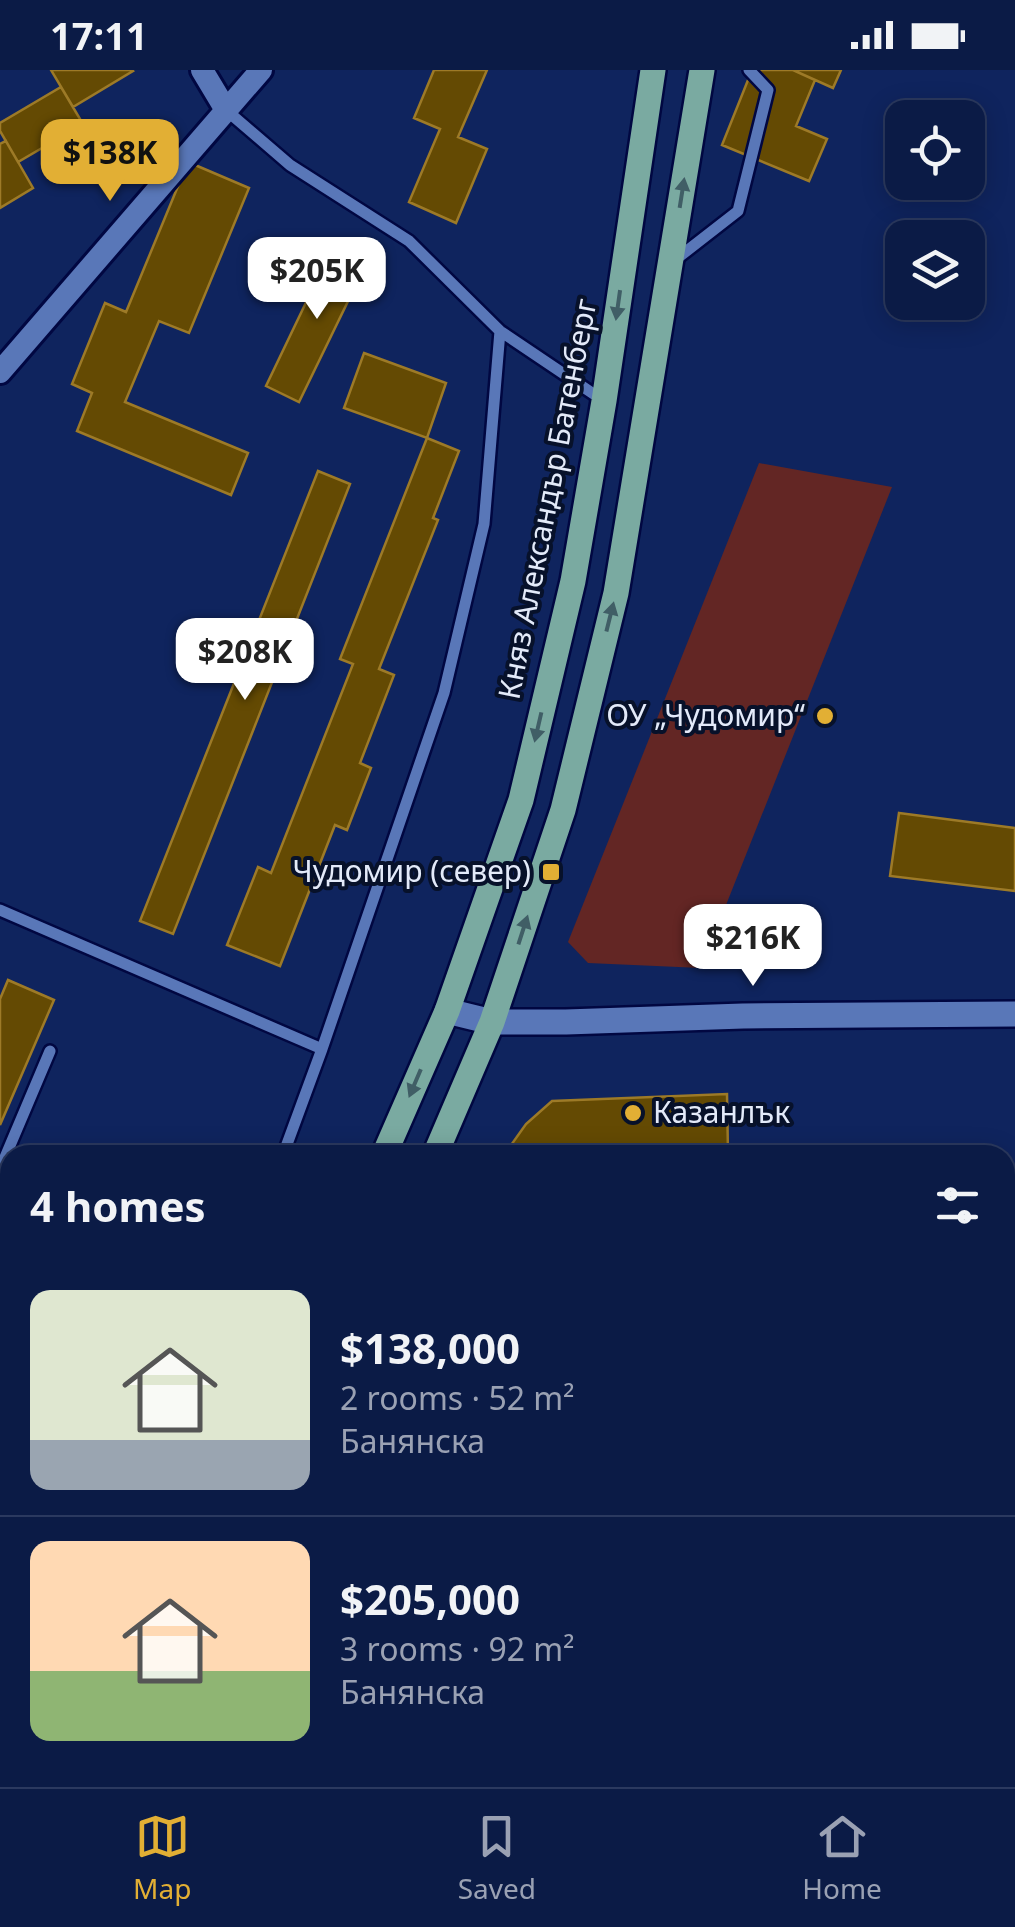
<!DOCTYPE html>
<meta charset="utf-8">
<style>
body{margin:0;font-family:"Noto Sans",sans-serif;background:#192851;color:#f1f3f6;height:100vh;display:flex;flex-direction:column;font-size:38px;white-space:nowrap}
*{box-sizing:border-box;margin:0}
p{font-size:32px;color:#9aa1b3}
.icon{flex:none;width:55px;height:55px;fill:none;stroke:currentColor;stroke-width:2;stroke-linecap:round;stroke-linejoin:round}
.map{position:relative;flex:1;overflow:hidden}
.drawer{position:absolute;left:0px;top:1075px;width:1015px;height:642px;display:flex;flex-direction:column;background:#0b1b46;border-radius:30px 30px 0 0;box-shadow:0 5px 25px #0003,0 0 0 2px #2b395f}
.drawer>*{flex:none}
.fabs{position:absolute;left:885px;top:30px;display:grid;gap:20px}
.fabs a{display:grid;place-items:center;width:100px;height:100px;border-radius:20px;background:#0b1b46;box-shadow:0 5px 25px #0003,0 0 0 2px #2b395f;font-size:50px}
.price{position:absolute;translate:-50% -85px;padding:0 22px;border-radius:20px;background:#fff;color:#222;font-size:32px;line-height:65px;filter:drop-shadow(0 2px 5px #0008)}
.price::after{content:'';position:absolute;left:50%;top:60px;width:30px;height:22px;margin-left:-15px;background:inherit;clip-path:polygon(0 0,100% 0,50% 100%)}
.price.selected{background:#e2af34;color:#111}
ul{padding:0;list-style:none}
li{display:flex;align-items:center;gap:30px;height:250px;padding:0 30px}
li+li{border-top:2px solid #2b395f}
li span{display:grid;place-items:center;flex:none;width:280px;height:200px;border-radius:20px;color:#555}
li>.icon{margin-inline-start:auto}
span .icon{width:120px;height:120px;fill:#fffc;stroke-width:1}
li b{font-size:42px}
h2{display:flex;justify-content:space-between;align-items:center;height:120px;padding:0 30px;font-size:42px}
.status{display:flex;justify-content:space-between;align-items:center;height:70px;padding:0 50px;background:#0b1b46;direction:ltr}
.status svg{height:28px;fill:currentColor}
.tab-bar{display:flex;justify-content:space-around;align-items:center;height:140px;border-top:2px solid #2b395f;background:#0b1b46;font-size:28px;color:#9aa1b3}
.tab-bar a{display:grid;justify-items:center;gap:5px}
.tab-bar .selected{color:#e2af34}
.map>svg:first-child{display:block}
.green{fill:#632624}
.building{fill:#644a03;stroke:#9d7a27;stroke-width:2.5}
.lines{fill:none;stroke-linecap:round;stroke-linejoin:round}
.lane-casing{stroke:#010741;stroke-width:16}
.street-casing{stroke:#010741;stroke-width:28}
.secondary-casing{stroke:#010741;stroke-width:30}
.primary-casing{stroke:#010741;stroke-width:30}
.lane{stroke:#5977b8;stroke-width:11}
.street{stroke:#5977b8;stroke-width:22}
.secondary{stroke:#5977b8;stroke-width:25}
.primary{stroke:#7aaaa1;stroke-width:25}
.oneway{fill:#405e66}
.poi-dot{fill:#e2af34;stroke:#07112a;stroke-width:4}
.labels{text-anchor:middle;stroke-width:8;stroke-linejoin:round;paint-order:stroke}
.street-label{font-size:30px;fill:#e3eaf9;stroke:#07112a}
.poi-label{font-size:30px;fill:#e3eaf9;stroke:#07112a;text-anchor:end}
</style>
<div class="status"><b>17:11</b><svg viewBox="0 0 49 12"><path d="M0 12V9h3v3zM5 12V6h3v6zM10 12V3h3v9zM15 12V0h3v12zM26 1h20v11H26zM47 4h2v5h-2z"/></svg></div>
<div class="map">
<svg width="1015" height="1717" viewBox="0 0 1015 1717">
<rect width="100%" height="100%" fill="#0f245e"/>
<path class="green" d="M759 393 892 417 701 898 588 893 568 872Z"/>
<path class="building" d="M51 0H132L133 1 73 37Z
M434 0H487L458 67 487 79 456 153 409 132 440 59 414 48Z
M752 0H793L815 10 796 56 827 69 809 111 722 75Z
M793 0H841L833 18Z
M61 17 83 54 18 92 0 61V53Z
M6 71 33 118 0 138V74Z
M188 92 249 118 189 263 159 251 125 332 248 383 231 425 77 361 92 323 72 314 105 233 126 242Z
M335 172 369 188 299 332 266 316Z
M364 283 446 313 427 368 344 338Z
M427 368 459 381 433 448 438 450 379 599 394 605 360 693 371 698 347 760 335 755 280 896 227 875 258 797 271 803 353 594 340 589Z
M318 401 350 414 173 864 140 851Z
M899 743 1015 758V821L890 806Z
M8 910 54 930 0 1055V929Z
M727 1024 728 1085H504L526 1054 552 1031Z
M1015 1099V1157L1005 1152V1120Z
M1015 1284V1444L1005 1470V1309Z
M365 1708H422L419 1717H362Z
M666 1708H719L715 1717H662Z
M820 1708H893L890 1717H833L818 1713Z"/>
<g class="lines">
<g class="lane-casing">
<path id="lane" d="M226 40 290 95 409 171 500 261 604 331
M675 190 738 141 768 20 749 0
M0 840 322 979 444 623 484 454 500 261
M283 1085 322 979
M0 1099 50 981
M19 1717 24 1708
M301 1717 305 1708
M477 1717 481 1708
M732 1717 736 1708"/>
</g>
<g class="street-casing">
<path id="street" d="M202 0 226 40
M0 302 261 0
M1005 1535 1015 1539
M1005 1617 1015 1596
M958 1717 963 1708"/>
</g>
<g class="secondary-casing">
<path id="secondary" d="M447 941 492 952H566L743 946 1015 944"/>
</g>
<g class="primary-casing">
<path id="primary" d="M384 1085 447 941 521 730 573 511 604 331 653 0
M435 1085 492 952 563 740 616 523 702 0
M110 1717 114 1708
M164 1717 168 1708"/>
</g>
<use href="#lane" class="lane"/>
<use href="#street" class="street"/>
<use href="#secondary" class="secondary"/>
<use href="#primary" class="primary"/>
</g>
<defs><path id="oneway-solid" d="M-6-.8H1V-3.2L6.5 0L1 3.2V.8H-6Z" transform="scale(2.5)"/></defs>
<g class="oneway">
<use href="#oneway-solid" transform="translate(682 123) rotate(-81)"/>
<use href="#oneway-solid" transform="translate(618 235) rotate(98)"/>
<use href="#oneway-solid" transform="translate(610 547) rotate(-76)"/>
<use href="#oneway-solid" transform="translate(538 657) rotate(103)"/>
<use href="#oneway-solid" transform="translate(523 860) rotate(-72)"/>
<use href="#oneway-solid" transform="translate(415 1013) rotate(113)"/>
</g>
<g class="poi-dot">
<circle cx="825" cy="646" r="10"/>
<rect x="541" y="792" width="20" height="20" rx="5"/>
<circle cx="633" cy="1043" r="10"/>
</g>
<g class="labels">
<g class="street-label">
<text transform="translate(548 429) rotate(-79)" y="10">Княз Александър Батенберг</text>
</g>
<g class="poi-label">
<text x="805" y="656">ОУ „Чудомир“</text>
<text x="531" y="812">Чудомир (север)</text>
<text x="653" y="1053" text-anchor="start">Казанлък</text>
</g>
</g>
</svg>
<div class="fabs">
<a><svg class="icon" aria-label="locate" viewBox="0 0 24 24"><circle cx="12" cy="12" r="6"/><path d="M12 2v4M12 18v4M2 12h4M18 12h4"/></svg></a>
<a><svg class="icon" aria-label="layers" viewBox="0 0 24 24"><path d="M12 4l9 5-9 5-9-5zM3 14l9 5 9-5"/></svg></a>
</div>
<b class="price selected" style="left:110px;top:134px">$138K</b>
<b class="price" style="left:317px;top:252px">$205K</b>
<b class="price" style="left:245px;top:633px">$208K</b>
<b class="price" style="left:753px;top:919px">$216K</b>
<section class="drawer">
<h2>4 homes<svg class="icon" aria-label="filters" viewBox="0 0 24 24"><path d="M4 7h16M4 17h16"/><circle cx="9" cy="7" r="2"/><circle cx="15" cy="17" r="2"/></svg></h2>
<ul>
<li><span style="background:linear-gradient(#dfe7d0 75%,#9aa5b1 0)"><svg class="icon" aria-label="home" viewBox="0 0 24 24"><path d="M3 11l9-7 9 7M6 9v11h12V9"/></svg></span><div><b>$138,000</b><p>2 rooms · 52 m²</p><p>Банянска</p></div></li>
<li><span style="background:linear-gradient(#ffd9b3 65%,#8fb573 0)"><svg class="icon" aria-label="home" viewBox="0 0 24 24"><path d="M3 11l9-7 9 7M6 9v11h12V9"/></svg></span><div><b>$205,000</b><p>3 rooms · 92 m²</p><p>Банянска</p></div></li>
</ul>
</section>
</div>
<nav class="tab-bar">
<a class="selected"><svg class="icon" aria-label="map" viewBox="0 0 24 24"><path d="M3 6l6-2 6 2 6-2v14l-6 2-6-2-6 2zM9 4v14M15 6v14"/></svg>Map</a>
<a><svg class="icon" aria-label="saved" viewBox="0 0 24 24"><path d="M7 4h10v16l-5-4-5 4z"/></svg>Saved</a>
<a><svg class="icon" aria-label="home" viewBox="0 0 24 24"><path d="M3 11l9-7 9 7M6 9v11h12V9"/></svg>Home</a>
</nav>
